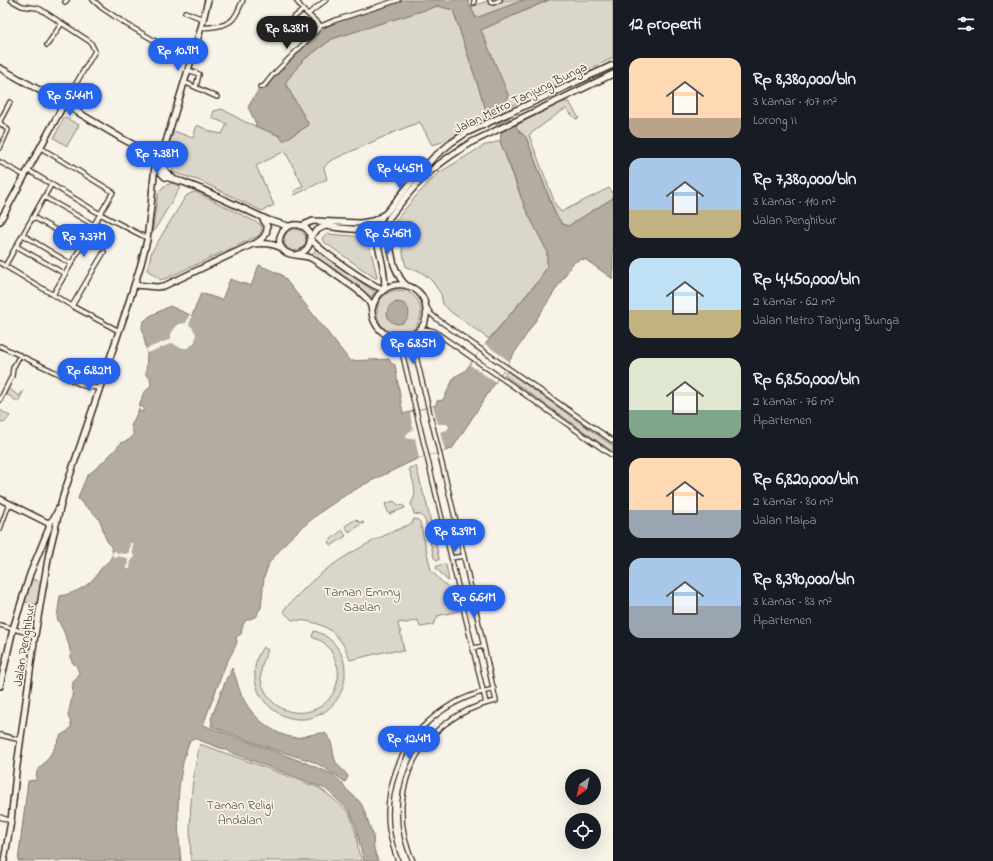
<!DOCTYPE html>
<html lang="id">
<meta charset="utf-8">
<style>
body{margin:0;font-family:"Indie Flower",sans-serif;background:#242831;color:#f1f3f6;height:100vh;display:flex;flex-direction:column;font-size:15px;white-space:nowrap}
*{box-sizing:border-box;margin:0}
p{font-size:13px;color:#9ea1a6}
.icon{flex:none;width:22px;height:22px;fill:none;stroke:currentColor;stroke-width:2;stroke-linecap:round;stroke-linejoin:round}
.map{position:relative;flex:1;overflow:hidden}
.side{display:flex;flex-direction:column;background:#171b24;width:380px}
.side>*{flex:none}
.needle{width:26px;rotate:213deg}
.buttons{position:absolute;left:565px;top:769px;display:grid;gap:8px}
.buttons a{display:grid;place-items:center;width:36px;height:36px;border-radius:50%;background:#171b24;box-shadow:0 4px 16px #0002;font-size:20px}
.price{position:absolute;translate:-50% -34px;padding:0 9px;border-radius:14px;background:#2563eb;color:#fff;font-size:13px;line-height:26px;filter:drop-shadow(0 1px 2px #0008)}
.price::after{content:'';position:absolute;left:50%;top:24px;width:12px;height:9px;margin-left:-6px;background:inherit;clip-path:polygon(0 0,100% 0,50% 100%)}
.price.selected{background:#222;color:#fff}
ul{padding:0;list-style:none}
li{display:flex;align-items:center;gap:12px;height:100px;padding:0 16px}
li span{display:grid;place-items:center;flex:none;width:112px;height:80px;border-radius:12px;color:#555}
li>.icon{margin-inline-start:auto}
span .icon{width:48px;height:48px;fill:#fffc;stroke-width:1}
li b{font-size:17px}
h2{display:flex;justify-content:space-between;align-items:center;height:48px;padding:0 16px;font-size:17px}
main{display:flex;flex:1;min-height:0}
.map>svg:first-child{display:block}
.green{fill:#dbd6cb;stroke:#8b8074}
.water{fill:#b4aca0;stroke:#84786c}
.pier{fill:#f7f3e8}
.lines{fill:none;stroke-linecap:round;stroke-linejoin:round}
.street-casing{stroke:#3b2a1e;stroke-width:6}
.secondary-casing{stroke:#3b2a1e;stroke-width:8}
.street{stroke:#f7f3e8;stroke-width:3.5}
.secondary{stroke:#f7f3e8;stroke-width:5}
.labels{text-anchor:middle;stroke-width:3.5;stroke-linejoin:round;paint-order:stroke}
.street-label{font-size:13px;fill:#3b2a1e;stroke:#f7f3e8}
.park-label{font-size:13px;fill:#5b4c41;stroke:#f7f3e8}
</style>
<main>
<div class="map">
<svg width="613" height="861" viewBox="0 0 613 861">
<rect width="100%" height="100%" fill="#f7f3e8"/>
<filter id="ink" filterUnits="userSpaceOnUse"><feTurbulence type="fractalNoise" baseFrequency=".025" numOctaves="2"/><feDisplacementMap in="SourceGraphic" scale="8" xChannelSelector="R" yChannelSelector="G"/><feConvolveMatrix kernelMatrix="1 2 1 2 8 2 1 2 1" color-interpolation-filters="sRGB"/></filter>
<g filter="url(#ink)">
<path class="green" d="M490 0H524L476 18 471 7Z
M549 0H613V58L504 109 508 95 481 30Z
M438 6 453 10 486 110 490 116 458 134 449 140 432 145 420 122 392 133 330 161 326 165 324 168 327 179 295 195 294 191 303 186 285 151 256 166 274 205 262 211 200 181 172 172 173 168 164 166 167 162 162 161 174 131 193 138 197 125 212 132 222 134 227 124 212 118 214 111 222 109 243 121 280 136 283 141 309 125 285 83 302 61 332 39 382 23Z
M562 102H569L579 118 576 119 566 109 560 112 529 135 556 206 561 212 609 188 613 193V198L568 226 562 224 556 215 526 137C521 134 519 130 515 126Z
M64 117 79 125 67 146 54 138Z
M500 141 525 208 547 251V267L539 280 489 339 451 312 443 304 441 294 432 281 427 276 419 271 406 267 396 220 416 196 437 174 483 146Z
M171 183 181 186 152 234 158 193 163 187Z
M196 192 260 224C263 229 262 232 258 236L167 278 161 280 147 270 152 251 186 196 191 193Z
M284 240a11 11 0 1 1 22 0a11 11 0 1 1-22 0Z
M328 234 364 237 368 240 377 276V278H375L324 242 322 239C323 236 325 235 328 234Z
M316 249 369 288 375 291 371 297 348 280 312 255Z
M377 312a22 22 0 1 1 44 0a22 22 0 1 1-44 0Z
M507 371 613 446V452L504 375Z
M8 388 19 396 23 391V392L18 402 6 394Z
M0 410 10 416 4 423 0 421Z
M416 466 424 496 425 497 439 558V560H437L434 558 425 520 421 515 414 514 411 503C419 493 412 479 409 468Z
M394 501C396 505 400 505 404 506L405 508 389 514 385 504Z
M356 519 359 522H363L364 523 349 532 345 526Z
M414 519 418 520 420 522 431 570 437 577 457 596 459 611 437 616 438 618 435 621 433 625 420 627 418 620 406 623 399 622 398 625 400 630 404 651H388L350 660C341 632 322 620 292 620L283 611C294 599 305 587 318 576 346 553 379 537 413 523V520Z
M342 530 346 536 331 546 328 542Z
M444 564 446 565 449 581 447 580 436 568 437 566Z
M30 579 41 581 37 605 25 602V597Z
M314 631C328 634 341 648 344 662 353 707 304 737 270 707 263 701 258 693 256 684 253 671 255 658 263 647L268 650C265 657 261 665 261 673 260 679 262 685 265 691 279 721 323 719 335 689 338 681 340 673 337 665 334 657 331 648 323 642 320 640 315 639 312 637Z
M200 744 261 766 319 788 325 792 349 812 354 827 357 838 358 850 362 861H191C189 821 190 783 200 744Z"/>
<path class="water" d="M403 0H468L469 4 476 18 524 0H549L481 30 508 94C507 99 507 104 504 109L521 134H523L526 137 554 211 562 224 568 226 613 198V279L586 260 580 259 573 263 452 449 419 458 398 468 363 485 341 498 322 511 299 530 288 540 269 563 264 578 261 608 258 612 257 616 245 621 243 625 241 634 236 637 237 642 235 647 225 666 218 685 203 725 306 763 332 774 342 783 344 787 358 800 362 805 373 835 374 849 378 861H364L361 850 356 827 350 811 326 789 194 738 190 740C175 778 177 821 181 861H18L28 781 36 780 37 771 46 761 54 749 61 735 68 731 71 727V723L68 716 72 697 73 682 77 678 79 673 77 667 72 662 69 645 63 630 57 618 60 596C78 592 90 586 100 570 104 564 110 562 112 556 114 548 109 545 106 539 103 533 103 527 100 521 95 512 85 507 78 499L79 495 87 476 103 462 114 451 122 442C131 441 136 435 131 426L139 409V411L142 412 144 408 141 406 140 408 139 407 143 394 146 391 151 385 150 378 146 375 147 353 142 327 143 322 150 316 170 306 192 316 201 293 222 300 230 279 251 286 259 265 282 275 350 361 389 359 391 363 395 365 403 414 436 405 437 401 443 400 450 386 454 377 465 371 487 342 539 280 547 267V251L525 208 511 168 502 147 500 141 501 134 500 130 486 110 453 10 438 6 382 23 332 39 302 61 285 83 309 125 283 141 280 136 255 126 256 124 248 107 259 89 263 87 272 78 315 37 327 26 334 22Z
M387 313a11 11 0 1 1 22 0a11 11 0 1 1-22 0Z
M232 668C237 678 238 690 244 700 252 716 273 734 291 737 299 739 307 735 315 734 318 733 322 733 325 733 333 740 332 750 335 760 338 768 346 771 348 777L345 782C333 773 319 763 305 759 295 756 285 753 275 750 253 742 232 734 211 726L212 722 211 719 227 677 230 675V672Z"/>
<path class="pier" d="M189 315 192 316 189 325 192 327 196 334 195 341 193 344 187 348H184L177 346 173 343 147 353 146 349 171 339V334L174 328 179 324 186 323Z
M485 344 509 361 495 382 470 365Z
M433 406 438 424H447L449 427 447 430 440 432 445 451 419 458 415 438 410 439 406 438V435L409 432 413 430 410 413Z
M130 543H133L132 552 134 556V558L131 560 130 569H127L128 559 127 558 117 556V557L112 556 113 551 117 552V553L125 554 128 553 129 552Z"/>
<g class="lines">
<g class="street-casing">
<path id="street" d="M11 0 22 6 37 8 40 9 89 41 91 43 95 51 64 104
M93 0 102 8 126 24 181 56 191 60
M296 0 303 10 321 26 333 21 398 0
M474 0V3
M490 0 491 2 493 3 500 0
M65 2 67 0
M185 12 203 19
M308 14 326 0
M201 28C211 27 224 27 232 20 237 15 240 6 243 0
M271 36 303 10
M47 45 62 23
M188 70 199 74 196 87
M184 82 217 97
M260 87H262L264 86 272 76 321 26
M0 121 10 102
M0 123 8 130 0 148
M41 148 113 192 53 295
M0 162 25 176
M28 170 100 214 147 238
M44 197 94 225
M33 217 82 245
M23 235 71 264
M16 246 65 274
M0 263 72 306 119 331
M5 266 51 185
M72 306 104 252
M426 306 431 314 437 319 613 441
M393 338 399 344 402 352 486 703
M0 346 84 386C90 388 94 388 100 387
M0 400 12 376 13 368 20 355
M0 529 9 504
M451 558 464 556
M0 625 35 635
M473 648 484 646
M0 735 21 740
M0 817 11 821
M398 861C394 851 391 840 389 829 384 791 400 746 429 721 447 705 470 694 494 689
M413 861C404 843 401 824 402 804 406 751 444 712 496 701L457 526 414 348C414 333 419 326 434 331L613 456"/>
</g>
<g class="secondary-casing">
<path id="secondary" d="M0 68 64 104 121 138 147 152 153 158 155 165 151 206 147 240 141 264 127 308 63 496 49 553 35 635 16 773 11 821 4 861
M147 152H155L164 147
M155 165 162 174 165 177 183 182 201 189 268 220 288 226
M174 179C168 173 161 169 160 161L201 28 208 0
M0 221 64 104
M301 226 313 221 360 223 372 221 377 219 386 213 414 179 434 157 451 143 466 133 613 65
M377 226C361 232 342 228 326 226 319 228 314 232 310 238 316 248 373 288 384 289 387 279 379 249 376 238 376 229 377 224 382 217
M256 243C263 239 268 234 267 226L263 219
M296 255C313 252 316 229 299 225 284 222 273 240 284 251 291 257 302 254 311 258 323 265 334 274 346 282 353 287 361 292 367 299 373 306 371 310 373 318 377 330 388 339 401 338 409 338 416 334 421 328 425 323 427 316 426 310 425 278 378 275 372 310
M135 285 157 287 164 286 253 244C263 243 274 243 283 249
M407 286 403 282 400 278 394 265 387 231 386 225 389 218C399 205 409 192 421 180 436 165 454 153 472 142L613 74
M0 499 48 523
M48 523C54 521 56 513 59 508
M0 686 13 629 30 574 49 528V525L48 523"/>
</g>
<use href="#street" class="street"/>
<use href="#secondary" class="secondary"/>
</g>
</g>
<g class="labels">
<g class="street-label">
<text transform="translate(520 97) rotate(-26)" y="5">Jalan Metro Tanjung Bunga</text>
<text transform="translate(23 645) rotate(-81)" y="5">Jalan Penghibur</text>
</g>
<g class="park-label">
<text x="362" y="596">Taman Emmy<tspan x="362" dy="15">Saelan</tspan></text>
<text x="240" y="809">Taman Religi<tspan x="240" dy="15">Andalan</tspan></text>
</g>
</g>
</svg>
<div class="buttons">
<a><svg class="needle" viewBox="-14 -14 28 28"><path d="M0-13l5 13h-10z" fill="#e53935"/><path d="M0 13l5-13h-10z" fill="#9ea1a6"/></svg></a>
<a><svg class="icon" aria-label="locate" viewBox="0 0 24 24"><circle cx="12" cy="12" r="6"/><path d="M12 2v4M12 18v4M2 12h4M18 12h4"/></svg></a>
</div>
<b class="price selected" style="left:287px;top:50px">Rp 8.38M</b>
<b class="price" style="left:178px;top:72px">Rp 10.9M</b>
<b class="price" style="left:70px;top:117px">Rp 5.44M</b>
<b class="price" style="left:157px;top:175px">Rp 7.38M</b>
<b class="price" style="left:400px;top:190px">Rp 4.45M</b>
<b class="price" style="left:388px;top:255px">Rp 5.46M</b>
<b class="price" style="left:84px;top:258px">Rp 7.37M</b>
<b class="price" style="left:413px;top:365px">Rp 6.85M</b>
<b class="price" style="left:89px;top:392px">Rp 6.82M</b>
<b class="price" style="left:455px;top:553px">Rp 8.39M</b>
<b class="price" style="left:474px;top:619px">Rp 6.61M</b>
<b class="price" style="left:409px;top:760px">Rp 12.4M</b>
</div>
<section class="side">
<h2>12 properti<svg class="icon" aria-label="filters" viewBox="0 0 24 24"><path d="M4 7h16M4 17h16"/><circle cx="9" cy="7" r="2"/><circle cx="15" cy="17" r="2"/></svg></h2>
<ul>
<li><span style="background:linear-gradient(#ffd9b3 75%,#b9a48a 0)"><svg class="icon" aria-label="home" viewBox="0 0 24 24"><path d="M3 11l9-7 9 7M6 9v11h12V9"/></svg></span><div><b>Rp 8,380,000/bln</b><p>3 kamar · 107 m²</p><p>Lorong II</p></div></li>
<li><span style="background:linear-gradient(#a9c7e8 65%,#c2b280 0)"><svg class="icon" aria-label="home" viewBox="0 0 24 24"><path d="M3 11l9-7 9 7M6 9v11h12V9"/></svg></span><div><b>Rp 7,380,000/bln</b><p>3 kamar · 110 m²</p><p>Jalan Penghibur</p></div></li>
<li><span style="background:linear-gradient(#bfe0f5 65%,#c2b280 0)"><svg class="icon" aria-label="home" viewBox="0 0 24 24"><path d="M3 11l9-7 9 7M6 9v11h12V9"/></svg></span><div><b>Rp 4,450,000/bln</b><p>2 kamar · 62 m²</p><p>Jalan Metro Tanjung Bunga</p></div></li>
<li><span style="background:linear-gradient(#dfe7d0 65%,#7fa58c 0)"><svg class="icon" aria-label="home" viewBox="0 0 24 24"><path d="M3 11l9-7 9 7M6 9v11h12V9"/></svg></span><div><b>Rp 6,850,000/bln</b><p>2 kamar · 76 m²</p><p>Apartemen</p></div></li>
<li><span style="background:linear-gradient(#ffd9b3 65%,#9aa5b1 0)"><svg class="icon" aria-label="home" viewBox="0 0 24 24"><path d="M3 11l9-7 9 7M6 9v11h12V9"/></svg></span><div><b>Rp 6,820,000/bln</b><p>2 kamar · 80 m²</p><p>Jalan Maipa</p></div></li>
<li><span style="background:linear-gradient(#a9c7e8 60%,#9aa5b1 0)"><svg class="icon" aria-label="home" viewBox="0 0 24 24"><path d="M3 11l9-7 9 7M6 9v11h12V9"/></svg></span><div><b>Rp 8,390,000/bln</b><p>3 kamar · 83 m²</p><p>Apartemen</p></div></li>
</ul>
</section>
</main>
